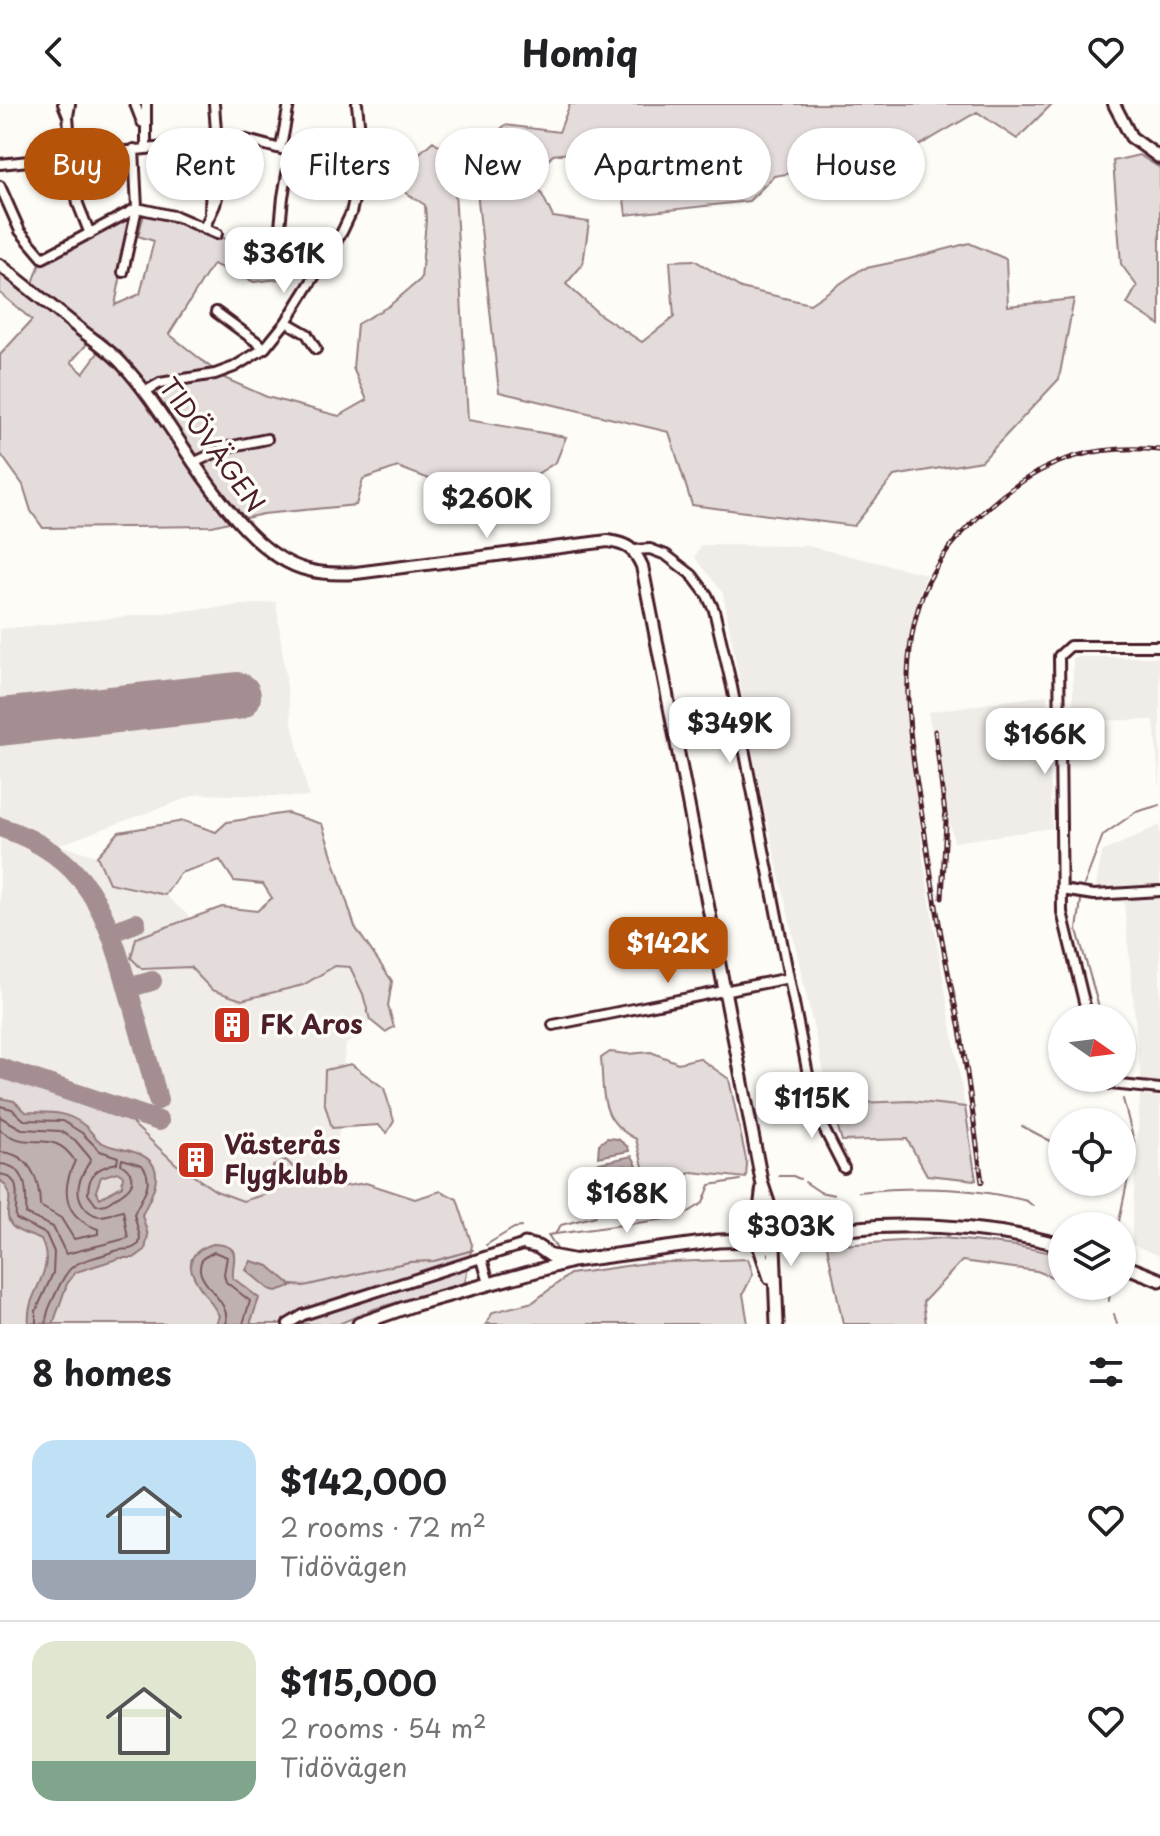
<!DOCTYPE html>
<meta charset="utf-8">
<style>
body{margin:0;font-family:"Playpen Sans",sans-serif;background:#f6f6f6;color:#202124;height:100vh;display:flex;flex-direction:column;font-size:30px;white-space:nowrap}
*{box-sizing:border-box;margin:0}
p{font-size:26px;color:#757577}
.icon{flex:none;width:44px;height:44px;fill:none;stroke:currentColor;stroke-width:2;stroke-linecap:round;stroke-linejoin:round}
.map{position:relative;height:1220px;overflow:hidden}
.panel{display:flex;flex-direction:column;background:#fff;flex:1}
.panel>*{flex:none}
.banner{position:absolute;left:24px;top:24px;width:1112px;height:72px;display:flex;gap:16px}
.needle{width:52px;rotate:104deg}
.tools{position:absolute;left:1048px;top:900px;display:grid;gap:16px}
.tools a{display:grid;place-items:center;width:88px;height:88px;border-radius:50%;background:#fff;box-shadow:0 2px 6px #0004;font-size:40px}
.price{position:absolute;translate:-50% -68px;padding:0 18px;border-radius:16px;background:#fff;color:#222;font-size:26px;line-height:52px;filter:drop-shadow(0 2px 4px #0008)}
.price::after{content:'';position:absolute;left:50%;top:48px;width:24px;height:18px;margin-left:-12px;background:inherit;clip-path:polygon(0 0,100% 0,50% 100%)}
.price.current{background:#b45309;color:#fff}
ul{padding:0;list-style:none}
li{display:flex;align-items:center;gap:24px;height:200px;padding:0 32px}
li+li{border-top:2px solid #e0e0e0}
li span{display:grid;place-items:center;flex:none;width:224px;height:160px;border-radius:24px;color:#555}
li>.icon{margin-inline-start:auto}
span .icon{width:96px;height:96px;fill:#fffc;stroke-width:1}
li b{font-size:34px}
h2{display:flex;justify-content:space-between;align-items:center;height:96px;padding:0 32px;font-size:34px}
.chip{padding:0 28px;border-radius:36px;background:#fff;box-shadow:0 2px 6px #0004;font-size:28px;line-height:72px}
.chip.current{background:#b45309;color:#fff}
header{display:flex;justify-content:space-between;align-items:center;height:104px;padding:0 32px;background:#fff;font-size:36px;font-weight:700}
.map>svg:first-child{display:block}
.built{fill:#f0ece8}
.green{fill:#e3dcda;stroke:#967e82;stroke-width:2}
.water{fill:#c0b1b1;stroke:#91777b;stroke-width:2;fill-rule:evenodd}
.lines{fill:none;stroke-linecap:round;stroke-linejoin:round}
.shore{stroke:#795961;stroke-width:2}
.stream{stroke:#91777b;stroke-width:2}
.taxiway{stroke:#a48e91;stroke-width:20}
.runway{stroke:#a48e91;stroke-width:48}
.minor-casing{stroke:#4a1f2b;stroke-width:14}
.tertiary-casing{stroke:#4a1f2b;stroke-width:16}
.secondary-casing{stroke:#4a1f2b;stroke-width:17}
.minor{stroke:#fdfcf7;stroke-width:8}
.tertiary{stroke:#fdfcf7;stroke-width:10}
.secondary{stroke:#fdfcf7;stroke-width:11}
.rail-casing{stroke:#4a1f2b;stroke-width:5}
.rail{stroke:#fdfcf7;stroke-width:2;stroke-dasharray:6;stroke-linecap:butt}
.labels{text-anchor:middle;stroke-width:7;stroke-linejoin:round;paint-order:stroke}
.street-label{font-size:26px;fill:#4a1f2b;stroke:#fdfcf7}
.poi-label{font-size:26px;font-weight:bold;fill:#4a1f2b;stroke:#fdfcf7;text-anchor:start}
</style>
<header><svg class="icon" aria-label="back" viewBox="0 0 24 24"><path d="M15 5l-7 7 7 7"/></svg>Homiq<svg class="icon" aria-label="heart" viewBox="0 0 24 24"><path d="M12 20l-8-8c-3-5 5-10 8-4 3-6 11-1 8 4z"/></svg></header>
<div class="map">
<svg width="1160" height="1220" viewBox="0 0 1160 1220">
<rect width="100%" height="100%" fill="#fdfcf7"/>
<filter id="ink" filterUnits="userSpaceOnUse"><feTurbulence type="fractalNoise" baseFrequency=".0125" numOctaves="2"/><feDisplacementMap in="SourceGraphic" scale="16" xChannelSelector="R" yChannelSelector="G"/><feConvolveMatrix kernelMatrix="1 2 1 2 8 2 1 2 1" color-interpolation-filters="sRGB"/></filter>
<g filter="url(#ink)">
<path class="built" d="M701 441 808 442 926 470 919 490 906 585 924 762 965 1003 911 997 831 1000 759 681 723 489 695 453Z
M276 498 291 615 309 693 198 690 59 741 97 752 109 779 165 791 190 813 136 834 142 865 190 863 212 886 242 896 303 881 335 862 350 863 363 890 370 916 362 931 346 940 343 961 325 966 339 1022 337 1060 326 1072 243 1097 216 1087 176 1060 131 1018 0 972V525Z
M1073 553H1160V686L1154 616H1073Z
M1047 591 1052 724 954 738 928 608Z
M1160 721V978L1141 976 1124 798H1093L1102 748Z
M1140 991 1160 993V1152L1131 1140Z"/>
<path class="green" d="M570 0H1055L1051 1 1017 35 977 8 910 47 873 39 860 58 774 72 749 97 626 111 620 64 601 45 553 51 533 72 553 113 589 118 583 160 566 180 599 210 642 238 674 213 670 157 694 156 741 184 810 200 862 165 909 155 969 139 1006 155 1008 202 1074 195 1059 275 982 357 894 372 854 422 692 401 669 328 499 288 473 51 505 21 559 28Z
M433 37 453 51 468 316 566 333 556 358 526 377 495 369 458 386 398 363 363 375 356 401 263 410 212 422 43 424 31 407 23 381 0 349V251L32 216 0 189V169L87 240 71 258 83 269 106 238 32 182 41 157 50 156 133 110 115 201 140 190 154 137 138 132 145 107 281 154 288 174 254 178 213 160 169 230 224 274 267 293 339 312 367 296 353 264 357 220 389 202 421 175 426 116 425 101 400 85 397 69Z
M1139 51 1160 64V221L1127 200 1137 182 1121 160 1113 57Z
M287 709 322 720 355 823 392 877 388 902 394 923 385 928 370 916 363 890 350 863 335 862 303 881 242 896 212 886 190 863 142 865 131 854 136 834 222 803 257 807 272 794 263 780 234 777 220 756 180 769 165 791 109 779 97 752 119 728 184 717 216 728 227 718Z
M610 948 627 950 651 948 678 959 699 954 729 975 747 1060 746 1074 692 1068 662 1083 648 1082 636 1035C599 1017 604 990 601 954Z
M351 960 384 984 394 1017 387 1029 378 1021 332 1024 324 997 325 966Z
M0 972 131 1018 176 1060 216 1087 243 1097 276 1087 273 1062 286 1056 306 1076 326 1072 339 1083 366 1079 415 1095 441 1087 457 1095 472 1141 465 1179 374 1205 339 1220H0Z
M911 997 965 1003 976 1076 927 1071 907 1035 842 1037 831 1000Z
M944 1134 1017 1142 1062 1151V1158L1052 1173 1037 1167 962 1157 923 1198 926 1220H843L827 1142Z
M748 1155 753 1170 743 1190 748 1220H486L493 1208 533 1198 570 1170 647 1159Z"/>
<path class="water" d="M0 994 14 997 26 1008C49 1009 65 1006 84 1021 91 1026 94 1034 101 1038 110 1044 121 1044 131 1047 171 1058 154 1086 142 1111L148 1131 145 1146 134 1154H120L76 1168 67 1180 53 1220 29 1219C25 1188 58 1168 41 1136 32 1131 20 1130 12 1122 0 1108 20 1092 0 1076ZM117 1068 123 1072 122 1082 100 1094 96 1087 101 1073Z
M607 1034 618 1035 628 1043 629 1047 598 1053 599 1040Z
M632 1052C643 1069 640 1088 628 1103 596 1104 599 1083 599 1059Z
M213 1140C245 1141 231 1156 233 1174L259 1194 250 1220H216L219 1212C208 1188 165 1155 213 1140Z
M251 1157 269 1162 292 1182 276 1187 269 1185 246 1166Z"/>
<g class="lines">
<path class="shore" d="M0 1002 12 1005 24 1016 63 1017 82 1029 100 1047 118 1053 117 1059C99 1063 88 1069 88 1090L96 1101C109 1102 110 1096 120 1091 137 1080 136 1071 121 1060L122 1055 142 1061C156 1079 141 1093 134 1110L140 1133 139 1140C129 1148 125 1144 115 1147 80 1160 72 1152 56 1189 51 1200 46 1208 46 1220
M0 1013 22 1025 60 1027 75 1036 91 1055C83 1069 72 1084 83 1101 87 1107 92 1111 99 1112 107 1113 115 1107 123 1106L128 1134 66 1150 53 1123 26 1110C27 1088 28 1062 0 1060
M0 1026C32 1050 52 1022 75 1057 60 1087 64 1113 98 1125V1130L74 1135 61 1114 40 1102C40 1076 30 1049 0 1048
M625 1062 629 1065 630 1086 621 1095 609 1088 607 1068 610 1065Z
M0 1070C25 1074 14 1099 16 1115L46 1130 54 1148 53 1169 36 1207V1220
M226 1220C232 1193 188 1178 203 1154L214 1148 227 1153 224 1170 226 1178 250 1197 243 1220"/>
<path class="stream" d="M1084 781 1103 731 1136 708 1160 701
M1081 796 1077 826 1102 914
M1022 1022 1062 1043
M779 1072H793L800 1075
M805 1078 820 1088 834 1091
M859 1088C915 1082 972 1083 1027 1097L1033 1102
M1118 1122 1135 1041 1123 995
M555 1130 561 1121 596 1112
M548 1131 681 1113 703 1099 710 1081 740 1076
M549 1132 557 1145
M486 1141 514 1124 522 1123
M292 1181 304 1182 409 1158 434 1157 473 1146
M1109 1197 1110 1182
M1114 1210 1117 1220"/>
<path class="taxiway" d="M0 723C87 752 107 807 129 889 139 924 149 960 158 996
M112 828 136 819
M128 884 152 877
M0 964 159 1017"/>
<path class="runway" d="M0 618 237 592"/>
<g class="minor-casing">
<path id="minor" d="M63 0 68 12
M70 0 68 12 71 52 78 100 90 130
M135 0 142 18
M146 0V44
M281 43 289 0
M0 60 243 35 319 55 336 66 355 88
M0 82 20 127 43 154 137 104 178 113 217 130
M210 108 211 72 217 53
M204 124 215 101 220 81 214 0
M279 126 292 133
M278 144 283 93 291 47
M123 168 137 104 134 45
M216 208 265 244
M286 218 307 230 316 245
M146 287 160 279 215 270 234 263 265 244 286 218 342 128 351 109 363 56 357 0
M193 359 228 343 267 335
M635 446 650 445 666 451 692 471 707 491 714 506 732 583 813 996 822 1021 844 1064
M1062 786 1094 791 1160 787
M1088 914 1062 808 1059 552 1070 542H1160
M553 921 789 874
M1105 974 1111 980 1160 985
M482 1155 489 1179
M288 1220 303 1211 525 1140"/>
</g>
<g class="tertiary-casing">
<path id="tertiary" d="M1114 0 1131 33 1160 54
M0 161C27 183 54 204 81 226 95 237 111 247 123 261 175 315 232 448 308 466 323 470 340 470 356 469L608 437C627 440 634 444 642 462L762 1079 775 1118
M758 1119 762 1085"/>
</g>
<g class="secondary-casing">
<path id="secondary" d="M753 1129a14 14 0 1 1 28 0a14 14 0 1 1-28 0Z
M779 1135C873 1116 969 1117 1062 1141
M525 1140 538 1143 551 1152 572 1156
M759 1141 770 1174
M774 1141 777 1220
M1122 1161 1160 1176
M359 1220 413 1201 572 1157 718 1137 755 1136"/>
</g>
<use href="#minor" class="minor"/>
<use href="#tertiary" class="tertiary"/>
<use href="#secondary" class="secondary"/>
<g class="rail-casing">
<path id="rail" d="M935 627 946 718 942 794
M982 1078C974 1022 968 965 957 910 943 848 933 787 924 724 912 648 895 565 923 490 937 451 970 418 1002 392 1051 353 1098 340 1160 346"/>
</g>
<use href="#rail" class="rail"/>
</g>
</g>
<defs>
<g id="building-square" transform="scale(2)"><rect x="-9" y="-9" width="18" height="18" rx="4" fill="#c8321e" stroke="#fdfcf7"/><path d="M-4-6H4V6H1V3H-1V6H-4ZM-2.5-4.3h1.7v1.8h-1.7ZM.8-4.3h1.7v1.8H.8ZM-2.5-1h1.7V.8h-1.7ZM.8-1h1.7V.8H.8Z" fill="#fff"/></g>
</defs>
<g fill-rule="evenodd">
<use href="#building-square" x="232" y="921"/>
<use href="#building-square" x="196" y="1056"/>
</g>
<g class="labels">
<g class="street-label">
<text transform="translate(212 341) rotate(54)" y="9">TIDÖVÄGEN</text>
</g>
<g class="poi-label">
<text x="260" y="930">FK Aros</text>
<text x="224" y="1050">Västerås<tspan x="224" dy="30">Flygklubb</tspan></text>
</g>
</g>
</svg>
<div class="tools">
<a><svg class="needle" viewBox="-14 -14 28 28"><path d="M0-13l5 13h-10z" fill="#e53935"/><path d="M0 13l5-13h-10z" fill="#757577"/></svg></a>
<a><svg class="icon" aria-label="locate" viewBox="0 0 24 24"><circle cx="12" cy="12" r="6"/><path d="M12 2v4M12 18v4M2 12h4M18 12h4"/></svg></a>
<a><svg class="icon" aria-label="layers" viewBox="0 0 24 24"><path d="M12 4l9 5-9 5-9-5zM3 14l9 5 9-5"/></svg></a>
</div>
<b class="price" style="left:284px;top:191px">$361K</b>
<b class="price" style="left:487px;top:436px">$260K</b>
<b class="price" style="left:730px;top:661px">$349K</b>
<b class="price" style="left:1045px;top:672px">$166K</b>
<b class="price current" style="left:668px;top:881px">$142K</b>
<b class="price" style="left:812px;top:1036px">$115K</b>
<b class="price" style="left:627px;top:1131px">$168K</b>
<b class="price" style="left:791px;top:1164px">$303K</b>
<div class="banner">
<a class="chip current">Buy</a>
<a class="chip">Rent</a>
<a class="chip">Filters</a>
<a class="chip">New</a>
<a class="chip">Apartment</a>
<a class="chip">House</a>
</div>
</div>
<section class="panel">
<h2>8 homes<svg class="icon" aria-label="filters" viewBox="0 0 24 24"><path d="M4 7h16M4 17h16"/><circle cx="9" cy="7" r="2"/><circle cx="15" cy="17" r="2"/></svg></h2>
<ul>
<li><span style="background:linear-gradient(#bfe0f5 75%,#9aa5b1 0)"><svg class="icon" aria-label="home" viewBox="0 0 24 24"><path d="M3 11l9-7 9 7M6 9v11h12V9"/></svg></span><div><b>$142,000</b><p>2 rooms · 72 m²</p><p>Tidövägen</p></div><svg class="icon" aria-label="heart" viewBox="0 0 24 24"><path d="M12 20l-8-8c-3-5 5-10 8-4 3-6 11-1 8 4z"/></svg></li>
<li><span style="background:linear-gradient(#dfe7d0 75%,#7fa58c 0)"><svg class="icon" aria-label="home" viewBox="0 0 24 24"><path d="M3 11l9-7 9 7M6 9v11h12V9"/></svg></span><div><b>$115,000</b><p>2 rooms · 54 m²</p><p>Tidövägen</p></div><svg class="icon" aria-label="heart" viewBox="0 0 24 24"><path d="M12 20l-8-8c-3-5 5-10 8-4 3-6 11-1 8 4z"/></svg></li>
</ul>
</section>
